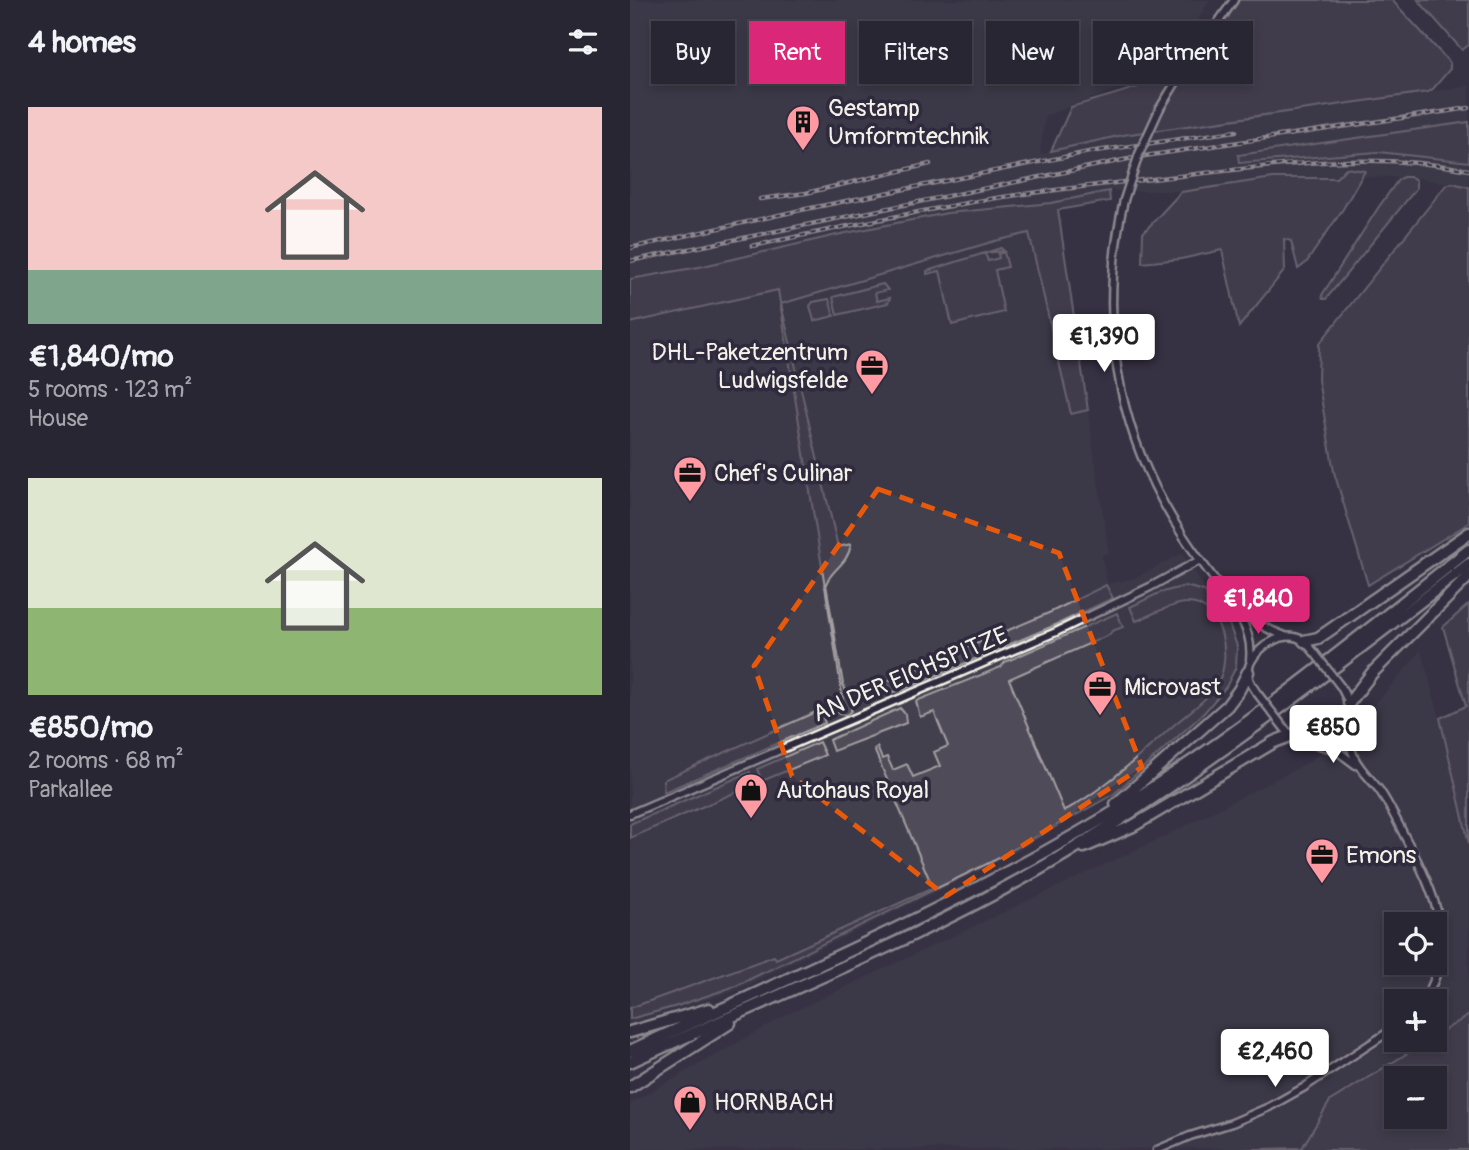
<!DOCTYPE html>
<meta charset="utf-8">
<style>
body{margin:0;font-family:Pangolin,sans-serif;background:#35323f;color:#f1f3f6;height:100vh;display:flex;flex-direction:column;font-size:26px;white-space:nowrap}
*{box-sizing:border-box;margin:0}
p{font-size:23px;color:#a5a5ac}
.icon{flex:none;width:38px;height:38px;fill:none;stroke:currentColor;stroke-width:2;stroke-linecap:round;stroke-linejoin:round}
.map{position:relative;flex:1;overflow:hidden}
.side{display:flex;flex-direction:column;background:#292633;width:630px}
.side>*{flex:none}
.top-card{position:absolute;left:21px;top:21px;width:665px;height:63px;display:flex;gap:14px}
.controls{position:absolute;left:754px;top:912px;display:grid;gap:14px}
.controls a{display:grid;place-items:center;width:63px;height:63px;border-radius:0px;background:#292633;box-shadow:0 4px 10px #0003,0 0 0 2px #45434e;font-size:35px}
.price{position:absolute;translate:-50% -60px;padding:0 16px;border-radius:7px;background:#fff;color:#222;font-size:23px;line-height:46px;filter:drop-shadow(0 2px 4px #0008)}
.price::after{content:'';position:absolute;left:50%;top:42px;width:21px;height:16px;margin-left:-10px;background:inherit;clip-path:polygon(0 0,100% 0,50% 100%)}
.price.current{background:#db2777;color:#fff}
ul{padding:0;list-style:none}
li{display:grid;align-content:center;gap:14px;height:371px;padding:0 28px}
li span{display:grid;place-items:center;height:217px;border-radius:0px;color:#555}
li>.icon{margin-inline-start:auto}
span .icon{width:126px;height:126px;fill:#fffc;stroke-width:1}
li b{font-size:30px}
h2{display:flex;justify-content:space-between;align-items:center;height:84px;padding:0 28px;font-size:30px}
.chip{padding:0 24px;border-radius:0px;background:#292633;box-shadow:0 4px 10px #0003,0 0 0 2px #45434e;font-size:24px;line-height:63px}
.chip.current{background:#db2777;color:#fff}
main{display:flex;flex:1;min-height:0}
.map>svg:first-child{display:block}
.built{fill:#433f4e;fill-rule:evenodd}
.green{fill:#504b59;stroke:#a29ea0;stroke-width:2;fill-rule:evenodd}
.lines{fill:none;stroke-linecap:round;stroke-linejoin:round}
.minor-casing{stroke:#f4f1e8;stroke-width:11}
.trunk-casing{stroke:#f4f1e8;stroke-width:15}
.minor{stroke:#2f2a3d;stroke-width:6}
.trunk{stroke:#2f2a3d;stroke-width:10}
.rail-casing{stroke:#f4f1e8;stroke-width:4.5}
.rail{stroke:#2f2a3d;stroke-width:2;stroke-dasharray:5;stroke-linecap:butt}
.minor-bridge-casing{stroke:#f4f1e8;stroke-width:11;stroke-linecap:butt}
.minor-bridge{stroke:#2f2a3d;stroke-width:6}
.marked{fill:none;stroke:#e8590c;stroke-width:5;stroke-dasharray:14 9;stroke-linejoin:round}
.labels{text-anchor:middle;stroke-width:7;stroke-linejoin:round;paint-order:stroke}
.poi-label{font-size:24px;fill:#f4f1e8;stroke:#2f2a3d;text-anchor:start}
.street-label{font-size:24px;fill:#f4f1e8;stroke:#2f2a3d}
</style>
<main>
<section class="side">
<h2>4 homes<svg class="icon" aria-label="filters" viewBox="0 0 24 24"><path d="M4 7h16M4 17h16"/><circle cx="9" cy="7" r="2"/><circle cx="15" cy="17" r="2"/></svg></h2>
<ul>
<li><span style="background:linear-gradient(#f6c9c9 75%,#7fa58c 0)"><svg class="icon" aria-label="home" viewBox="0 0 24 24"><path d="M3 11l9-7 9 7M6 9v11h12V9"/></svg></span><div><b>€1,840/mo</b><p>5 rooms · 123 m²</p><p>House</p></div></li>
<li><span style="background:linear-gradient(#dfe7d0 60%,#8fb573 0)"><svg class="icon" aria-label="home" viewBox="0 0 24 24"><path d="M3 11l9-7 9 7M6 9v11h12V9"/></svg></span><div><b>€850/mo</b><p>2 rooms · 68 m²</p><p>Parkallee</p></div></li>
</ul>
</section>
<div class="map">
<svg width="839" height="1150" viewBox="0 0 839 1150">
<rect width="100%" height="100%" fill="#373244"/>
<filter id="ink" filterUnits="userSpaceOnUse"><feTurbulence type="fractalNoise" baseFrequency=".0143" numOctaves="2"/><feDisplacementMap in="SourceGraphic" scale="14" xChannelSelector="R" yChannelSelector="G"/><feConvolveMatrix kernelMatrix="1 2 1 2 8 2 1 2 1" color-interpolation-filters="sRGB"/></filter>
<g filter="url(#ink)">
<path class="built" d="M0 0H580L538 70 415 116 410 154 493 135 839 86V122L609 155 610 163 748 152 834 161 839 162V187L780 177 643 178 553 191H479L421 203 317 213 211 234 69 267 0 279Z
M428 209 479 553 472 555 477 584 505 578 552 553 586 604 605 648 576 709 488 792 386 852 105 991 0 1023V323L212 275Z
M791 650 810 718 839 844V1015L805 1036V1001H766V1040H799L700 1101 672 1148 0 1150V1106L2 1102 160 1013 537 835 679 762 747 702ZM766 924H805V962H766Z"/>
<path class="green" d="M608 0H762L820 63V69L803 89 798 92 493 135 421 151 441 107C479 95 536 83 567 57 582 44 599 17 608 0Z
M788 0H839V45L832 50Z
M839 122V162L748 152 609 163 608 155Z
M716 168 735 171 713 209 676 263 668 269 661 241 654 239 655 270 609 327 592 250 551 259 512 263 513 233 551 192 643 178H706Z
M773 177H780L786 180V189L696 299H693L692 295 748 208 768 180Z
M822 183 839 187V523L738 585 704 472 688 380 689 344 816 185Z
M479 191 480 201 428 210 458 410 441 414 399 233 365 241 151 304 208 547 221 544C218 565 202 568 196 584L213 684 221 702V711L216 715 209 714 204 705 213 700 148 290 0 323V279L69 267 211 234 317 213 421 203Z
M371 248 374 251 355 253 358 261 369 258 368 254 374 252 378 267 365 270 374 312 322 325 310 271 297 274V271Z
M253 284 258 290 245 293 247 301 260 298 258 303 207 315 203 297Z
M199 299 204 316 184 321 180 306 183 302Z
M476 585 483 598 430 623 272 690 263 692 254 683 421 612Z
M555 586 574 591 583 598 599 624 607 646 606 667 596 687 573 714 484 794 365 860 106 986 47 1006 0 1019V1008L144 956 146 959 303 888 244 749 247 747 252 759 257 757 263 770 277 764 283 777 310 766 304 752 318 746 304 712 290 717 286 701 371 667 375 662 487 613 493 627 482 631 479 635 379 679 434 811C475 789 509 756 544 725 559 712 577 700 587 684 603 659 593 602 556 603 543 603 519 616 506 621L500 607 529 593Z
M839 604V844L810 718 836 706 813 627Z
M270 708 275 714 276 723 203 751 199 740Z
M190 710 195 723 34 792 33 780Z
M189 742 195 755 132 781 127 769Z
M120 772 125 784 0 838V824Z
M839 1015V1150H594L672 1148 700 1101 799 1040H805V1036ZM766 1078H805V1116H766Z"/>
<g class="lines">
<g class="minor-casing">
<path id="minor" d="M530 108 551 74 604 0
M494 200C464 333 491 456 573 564 599 599 611 620 655 636
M608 613C617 629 622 642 620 660
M627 693C623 687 618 681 618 673 618 652 653 627 672 640 677 643 680 648 684 652
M716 720C718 732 719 745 724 757 730 770 742 780 750 791 760 806 768 823 776 839 804 891 830 947 793 1001
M655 729 669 743 685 744 716 720 719 703 711 687
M685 744 706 750 726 765
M0 814 426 632 520 587 570 560
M527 1150 560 1136 602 1123 639 1107 673 1088 766 1027"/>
</g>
<g class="trunk-casing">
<path id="trunk" d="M674 641 688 638 697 632 839 533
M719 703 742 673 839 576
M486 804 597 706 609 690 618 672
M454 847 503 826 644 742 662 735
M0 1032 79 1009
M0 1051C170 973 345 899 505 799 622 725 730 636 839 550
M0 1062C145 995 297 937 435 854 577 768 707 666 839 564
M0 1087 100 1023"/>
</g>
<use href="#minor" class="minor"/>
<use href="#trunk" class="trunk"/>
<g class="rail-casing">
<path id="rail" d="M130 199 176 193 300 164
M122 246C205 229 289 210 373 197 434 188 496 182 558 175 652 164 745 152 839 170
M0 248 171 210 459 152 606 131
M0 261 508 157 839 108"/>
</g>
<use href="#rail" class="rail"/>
<g class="minor-bridge-casing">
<path id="minor-bridge" d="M494 200 509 154 530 108
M684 652 711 687
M627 693 655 729"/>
</g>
<use href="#minor-bridge" class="minor-bridge"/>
</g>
</g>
<path d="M0 0H839V1150H0ZM248 489 429 553 512 767 316 896 162 776 124 666Z" fill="#373244" fill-opacity=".55" fill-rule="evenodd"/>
<path class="marked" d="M248 489 429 553 512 767 316 896 162 776 124 666Z"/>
<defs>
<g id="building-pin" transform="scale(1.75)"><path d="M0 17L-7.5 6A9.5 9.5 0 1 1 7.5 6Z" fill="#ff9aa2" stroke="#2f2a3d"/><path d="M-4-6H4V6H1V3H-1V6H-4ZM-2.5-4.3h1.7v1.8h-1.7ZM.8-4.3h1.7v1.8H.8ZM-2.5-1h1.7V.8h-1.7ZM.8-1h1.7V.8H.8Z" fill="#111"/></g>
<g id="office-pin" transform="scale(1.75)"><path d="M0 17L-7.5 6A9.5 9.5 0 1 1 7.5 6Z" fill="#ff9aa2" stroke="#2f2a3d"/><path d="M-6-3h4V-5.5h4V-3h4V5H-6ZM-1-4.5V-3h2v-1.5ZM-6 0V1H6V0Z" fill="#111"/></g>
<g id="shop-pin" transform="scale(1.75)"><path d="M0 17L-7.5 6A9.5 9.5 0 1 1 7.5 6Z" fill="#ff9aa2" stroke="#2f2a3d"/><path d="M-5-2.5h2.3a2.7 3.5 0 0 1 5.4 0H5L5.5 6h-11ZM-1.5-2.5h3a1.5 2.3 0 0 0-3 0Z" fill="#111"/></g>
</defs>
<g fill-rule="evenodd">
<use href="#building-pin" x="173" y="122"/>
<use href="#office-pin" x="242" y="366"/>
<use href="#office-pin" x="60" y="473"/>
<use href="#office-pin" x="470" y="687"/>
<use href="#shop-pin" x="121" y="790"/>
<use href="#office-pin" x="692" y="855"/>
<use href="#shop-pin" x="60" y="1102"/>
</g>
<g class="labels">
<g class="poi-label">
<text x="198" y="116">Gestamp<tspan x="198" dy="28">Umformtechnik</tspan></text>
<text x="218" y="360" text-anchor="end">DHL-Paketzentrum<tspan x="218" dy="28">Ludwigsfelde</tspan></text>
<text x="84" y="481">Chef's Culinar</text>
<text x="494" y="695">Microvast</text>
<text x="146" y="798">Autohaus Royal</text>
<text x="716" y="863">Emons</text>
<text x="84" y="1110">HORNBACH</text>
</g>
<g class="street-label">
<text transform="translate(280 674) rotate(-23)" y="8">AN DER EICHSPITZE</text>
</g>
</g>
</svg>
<div class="controls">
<a><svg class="icon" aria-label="locate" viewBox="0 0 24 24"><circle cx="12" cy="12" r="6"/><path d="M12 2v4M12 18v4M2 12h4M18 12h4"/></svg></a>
<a>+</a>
<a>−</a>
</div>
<b class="price" style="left:474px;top:374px">€1,390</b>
<b class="price current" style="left:628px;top:636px">€1,840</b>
<b class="price" style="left:703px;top:765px">€850</b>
<b class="price" style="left:645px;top:1089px">€2,460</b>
<div class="top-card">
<a class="chip">Buy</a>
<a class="chip current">Rent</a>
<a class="chip">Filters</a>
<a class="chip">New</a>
<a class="chip">Apartment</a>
</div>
</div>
</main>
